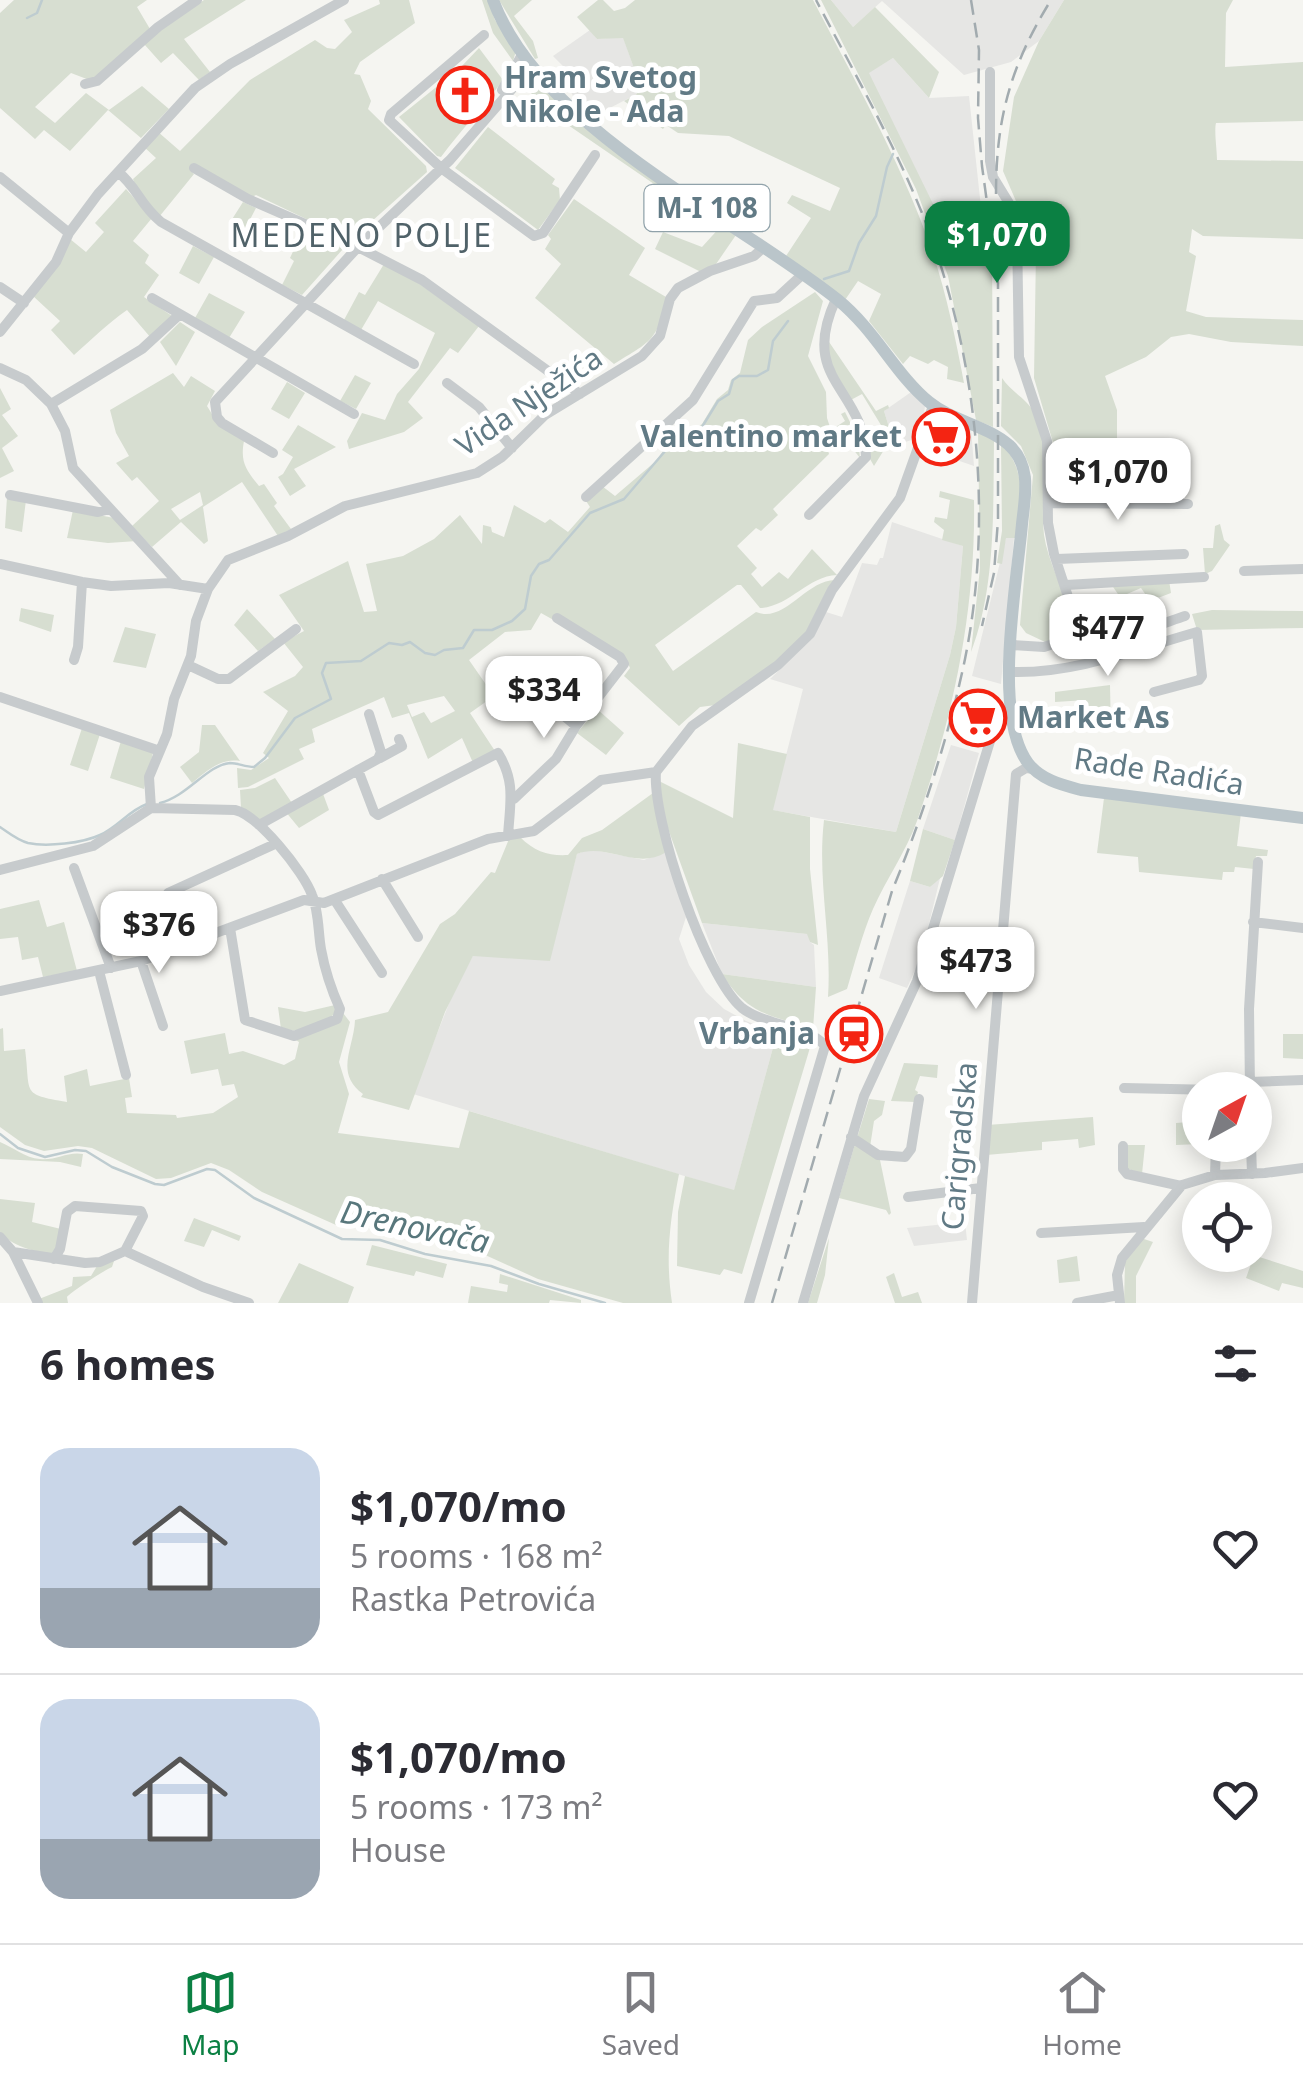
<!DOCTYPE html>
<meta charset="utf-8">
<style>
body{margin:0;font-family:"Noto Sans",sans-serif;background:#f7f7f7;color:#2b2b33;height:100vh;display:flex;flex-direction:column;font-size:38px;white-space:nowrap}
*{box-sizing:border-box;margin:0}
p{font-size:32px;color:#7c7c81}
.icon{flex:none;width:55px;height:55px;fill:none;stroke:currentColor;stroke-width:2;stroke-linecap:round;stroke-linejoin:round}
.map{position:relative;height:1303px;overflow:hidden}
.panel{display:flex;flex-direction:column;background:#fff;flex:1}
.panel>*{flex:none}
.needle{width:65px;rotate:40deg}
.buttons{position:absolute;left:1182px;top:1072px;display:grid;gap:20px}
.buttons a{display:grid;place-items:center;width:90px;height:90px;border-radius:50%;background:#fff;box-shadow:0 5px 25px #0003;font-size:50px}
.price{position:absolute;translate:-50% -85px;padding:0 22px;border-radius:20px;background:#fff;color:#222;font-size:32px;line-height:65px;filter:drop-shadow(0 2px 5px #0008)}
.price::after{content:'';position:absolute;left:50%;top:60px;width:30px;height:22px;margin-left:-15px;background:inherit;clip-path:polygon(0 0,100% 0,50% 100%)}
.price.on{background:#0b8043;color:#fff}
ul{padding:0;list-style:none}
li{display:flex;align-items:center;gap:30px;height:250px;padding:0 40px}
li+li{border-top:2px solid #e1e1e2}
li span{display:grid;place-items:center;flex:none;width:280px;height:200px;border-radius:30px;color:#555}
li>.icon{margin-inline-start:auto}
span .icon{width:120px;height:120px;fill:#fffc;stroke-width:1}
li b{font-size:42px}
h2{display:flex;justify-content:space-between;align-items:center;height:120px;padding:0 40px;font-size:42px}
.dock{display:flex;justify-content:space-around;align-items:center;height:140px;border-top:2px solid #e1e1e2;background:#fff;font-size:28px;color:#7c7c81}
.dock a{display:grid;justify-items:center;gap:5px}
.dock .on{color:#0b8043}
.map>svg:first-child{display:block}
.built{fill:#e6e6e4}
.green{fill:#d7ded1;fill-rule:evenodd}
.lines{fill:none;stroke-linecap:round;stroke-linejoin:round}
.stream{stroke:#beccd0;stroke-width:2.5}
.minor{stroke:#c7cbcd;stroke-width:10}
.major{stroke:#bac5ca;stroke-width:12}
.rail{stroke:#a2abaf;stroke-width:2.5;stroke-dasharray:15 8;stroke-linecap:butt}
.labels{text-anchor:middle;stroke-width:10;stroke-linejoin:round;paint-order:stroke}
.shield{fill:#fff;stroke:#90a2aa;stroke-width:2.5}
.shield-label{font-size:28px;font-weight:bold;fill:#617a85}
.poi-label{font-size:30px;font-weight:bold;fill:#617a85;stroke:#fff;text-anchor:start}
.street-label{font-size:30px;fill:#617a85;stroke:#fff}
.neighbourhood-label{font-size:32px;letter-spacing:2.5px;fill:#506269;stroke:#fff}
.water-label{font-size:32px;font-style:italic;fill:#58777c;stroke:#fff}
</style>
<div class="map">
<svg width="1303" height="1303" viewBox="0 0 1303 1303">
<rect width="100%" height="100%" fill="#f5f5f1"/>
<path class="built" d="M831 0H1064L1039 41 1011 62 964 75 882 1 853 27Z
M590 30 597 39 623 37 635 71 628 76 637 94 602 112 593 121 579 108 560 70 566 69 553 56Z
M893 58 929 98 969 96 985 245 959 258 868 73Z
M914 390 925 406 921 437 902 443 899 435 892 437 884 411Z
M941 414 971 428 974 466 922 448 933 417Z
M892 522 963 546 956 627 950 655 896 832 772 810 803 689 770 679 801 649 826 612 842 617 862 563 877 565 880 558H883Z
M1006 538H1014L1001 684 972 676Z
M951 745 979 753 955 840 923 829Z
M589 849 644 860 666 852 686 917 679 939 689 965 706 992 724 1009 746 1021 777 1033 734 1191 413 1094 456 986 473 956 567 889 577 854Z
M941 874 921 957 907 988 879 978 910 881 930 887Z
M702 923 808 934 810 942 814 945 816 987 722 974Z
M965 1222 967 1240 914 1246 907 1228Z"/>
<path class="green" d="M14 0H147L137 7 150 29 92 81 71 73 35 107 55 123 86 93 109 110 142 86 169 109 141 138 108 110 70 151 44 130 35 139 0 108V13Z
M204 0H246L184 39 210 72 199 80 173 53 161 63 144 44 158 30Z
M379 0H409L415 23 360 62 354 74 360 75 371 101 368 109 426 166 427 172 353 238 348 239 256 195 252 197 190 170 194 174 159 217 139 195 133 179 156 158 143 146 157 131 180 151 250 80 315 40 327 48 335 49 352 32 344 20 380 4Z
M482 0H488L495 20 516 51 513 61 493 33Z
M499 0H532L514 16 533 41 538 58 535 59Z
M598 0H603L614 11 625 8 635 0H813C854 79 898 157 929 242 945 287 955 335 964 383L947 379 948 367 934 360 928 364 910 356 903 364 869 321 881 294 858 281 845 300 786 256 811 218 787 203 792 195 830 211 840 188 729 136 678 133 666 125 663 129 624 101 637 94 628 75 635 71 623 38 597 39 577 17Z
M821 0H831L853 27 875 7 939 72 929 98 893 58 869 73 959 257 992 244 993 427 976 420 948 276 916 189Z
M1064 0H1233L1226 13 1225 67 1303 62V121L1216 123C1214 131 1217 150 1217 160L1303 161V239L1203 236 1192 229 1189 252 1196 256 1186 311 1206 317 1303 320V346L1231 342 1189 334 1171 337 1146 357 1105 376 1117 410V441L1054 446 1034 378 1036 251 1043 242 1066 240 1067 230 1028 229 1003 171 1014 97 1039 41Z
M479 48 503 80C483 107 461 130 441 157L437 156 399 117 460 68Z
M533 81C557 89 555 113 584 124L672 193 670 195 568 125 545 101H539L525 87Z
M488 127 555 179 552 184 559 188 560 200 538 230 455 168Z
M126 189 152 218 133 241 149 255 145 263 159 275 144 297 172 316 151 338 127 310C107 324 92 339 74 355L51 330 60 321 33 296 70 239 86 252 104 232 95 223Z
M574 199 645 248 629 275 666 297C658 341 651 341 614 364L535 298 561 264 545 249 551 239 548 235Z
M243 202 256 208 243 233 229 224Z
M722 225 736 235 714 267 701 272 655 249 663 232 702 247Z
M303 230 343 249 302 295 282 285 294 261 290 258Z
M193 246 214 257 199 284 179 273Z
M384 264 414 280 479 326 458 353 450 348 408 402 423 418 404 432 349 449 347 441 362 413 385 420 397 394 419 369 435 333 378 301 361 330 344 320 359 292 365 295Z
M815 292 823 301 808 356 826 392 827 418 831 430 845 421 841 414 845 412 858 438 860 458 841 434 827 447 829 454 773 509 778 515 761 531 756 528 737 546 757 568 751 574 762 587 779 572 788 579 812 549 837 575C808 576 789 607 760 608L741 585H737L655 645 673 671 756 612C785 624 807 578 837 580L808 632 762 675 716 705 700 707 679 726 624 676 630 668 627 661 541 613 531 630 505 632 469 660 494 696 470 713 495 751 474 765 462 738 428 759 409 713 392 718 384 697 312 729 315 742 299 749 304 759 248 787 238 788 237 768 251 770 269 758 263 753 288 711 263 692 295 676 303 667 283 642 304 631 279 595 348 561 364 612 377 611 366 564 403 556 434 539 460 515 482 544 483 525 491 527 492 532 504 537 514 505 545 523 550 519 568 532 590 507 586 501 602 486 615 496 656 461 663 451 702 424 717 399 728 390 731 380 740 373 748 340 762 327ZM444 696 455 711 431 723 424 712 412 717 407 705Z
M209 293 245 312 229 338 195 318Z
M180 322 195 332 176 366 160 342Z
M825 336 876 411 888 405 889 408 884 411 892 437 874 466 870 459 867 436 884 430 862 394 849 401 826 352Z
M173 373 184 387 191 376 215 391 207 406 218 424 244 441C240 462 246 470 259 486L264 484 277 503 274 506 291 529 278 536 242 482 203 507 208 541 204 544 181 522 152 547 132 526 159 501 137 477 132 481 116 463 129 456 116 433 110 410ZM200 492 203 505 180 520 171 509Z
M355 375 371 383 356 409 340 401Z
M1002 378C1010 391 1027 399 1033 411 1054 450 1039 494 1044 535 1048 562 1064 589 1070 616L1060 637 1045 642 1026 633 1020 625 1033 475 1021 446 1001 426Z
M287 382 305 393 289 419 271 409Z
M0 388 11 409 2 415 18 436 2 448 14 471 0 478Z
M298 425 336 447 294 469 306 486 290 496 278 477 283 474 293 457 282 450Z
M978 432 994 440C993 510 996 586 971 652L980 568Z
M1001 444C1028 470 1020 503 1018 538H1006L1002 564 997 563 1002 531Z
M940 491 974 500C976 610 953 717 917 821 906 852 886 879 873 909 862 934 855 963 847 989L828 997C832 937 817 880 824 820L896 832 950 655 956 627 963 546 942 540 944 530 934 522 935 517 947 519 950 500 939 497Z
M7 497 26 500 22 532 5 528Z
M73 510 114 518 137 541 108 543 67 538Z
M1220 524 1224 540 1230 545 1212 571 1205 574 1203 548H1213L1215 526Z
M1169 580 1171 593 1150 601 1141 588 1120 597 1111 584Z
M21 608 54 615 51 632 19 621Z
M247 609 275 639 258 651 234 625Z
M1212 610 1303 611V628L1197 630 1192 614Z
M125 627 156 634 146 668 113 662Z
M1110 685 1111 732H1087L1086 700 1055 702V692Z
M597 709 624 733 606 755 577 733Z
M202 725H215L240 761C220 758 207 771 192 783L180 767 199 752Z
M82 728 100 734 88 771 70 765Z
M121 741 153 753 144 789 110 778Z
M738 743 787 754 773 810 810 817V869L818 945 810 942 807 934 702 923 666 823 659 781 733 818Z
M275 778 292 803 260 821 241 808 240 790 255 788Z
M322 791 329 810 299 828 285 811Z
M653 793 666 852C637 871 606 842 577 854L550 961 473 956 445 1012 409 1110 361 1097 363 1094C334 1073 354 1048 355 1020L388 1012 440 924 455 914 491 872 495 873 509 839 520 837C535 852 549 856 568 855L582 838 602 830Z
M1104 798 1241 813 1237 846 1268 850 1267 856H1256L1254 869 1235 867 1234 872H1223L1222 880 1139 872 1138 857 1097 853Z
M923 829 955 840 943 876 930 887 910 881Z
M39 900 47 927 64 922 77 971 43 977 38 957 22 960 18 937 0 939V909Z
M722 974 816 987 813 1029C770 1015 748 1015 722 974Z
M335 1005 338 1010C325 1025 300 1034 281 1029L278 1007 305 1012Z
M343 1013 350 1022 339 1062 349 1094 338 1133 459 1148 469 1111 679 1174C670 1221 665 1255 672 1303H623L538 1279 483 1254 420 1239 391 1228 336 1225 262 1192 229 1170 211 1163 171 1178 156 1179 92 1148 78 1146 44 1151 25 1145 0 1127V1029L3 1028 4 1051 25 1049C31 1094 20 1094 67 1102L64 1076 87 1069 90 1086 129 1078 132 1097 125 1098 127 1113 176 1115 177 1118 213 1113 238 1097 234 1084 222 1086 218 1069 191 1074 184 1041 225 1033 229 1054 243 1051 284 1065 295 1059 299 1042 294 1039Z
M777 1033 811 1041 809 1051 742 1274 724 1269 720 1275 677 1266 678 1212 685 1176 734 1190Z
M1283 1034H1303V1059L1283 1058Z
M904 1063 938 1065 937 1078 920 1076 915 1090 918 1092 915 1102 891 1101Z
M869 1099 885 1101 882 1115 874 1121 870 1147 857 1138Z
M1093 1117 1095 1145 1079 1148 1078 1139 1042 1142V1150L986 1155 987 1125Z
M1200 1121V1144L1176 1145V1123Z
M0 1142C13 1147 25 1158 40 1159 55 1161 68 1151 83 1154L81 1167 60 1162 0 1159Z
M855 1144 880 1160 891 1213 889 1215 886 1210 839 1198Z
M1126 1145H1145L1142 1174 1126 1168Z
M0 1199 35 1203 32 1222 61 1229 58 1248 51 1255C32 1250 13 1247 0 1232Z
M194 1218 241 1236 239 1241 212 1230 204 1247 184 1241Z
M829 1238 825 1275 817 1303H808Z
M1141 1238 1153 1242 1136 1276V1303H1124L1125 1262Z
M372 1245 447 1264 443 1278 416 1271 414 1276 366 1265Z
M1229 1255H1253L1303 1271V1288L1282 1283 1279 1291 1246 1278 1251 1264Z
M1077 1256 1080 1281 1059 1283 1057 1260Z
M115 1258 112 1267C106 1269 71 1292 67 1297L68 1303H42L39 1299 72 1286 73 1277 91 1276 97 1266Z
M299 1263 354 1287 348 1303H278Z
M894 1273 902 1297 918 1292 922 1303H895L886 1277Z
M500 1274 581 1300V1303L550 1300 549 1303H468L471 1286 507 1292 508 1285 499 1283Z"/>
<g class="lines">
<path class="stream" d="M27 18 37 13 42 0
M824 279 849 271 859 243 876 216 887 167 893 154
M160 803C188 796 207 765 230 763 238 763 245 767 254 767L265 758 295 718 331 699 322 673 326 663 361 661 389 643 402 645 410 642 425 653 435 655 444 650 463 648 474 630H492L512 621 525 609 531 576 539 564 549 560 590 513 624 499 666 450 702 427 718 401 729 394 733 380 739 376H757L768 370 773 341 788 321
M0 827C9 833 17 840 28 843 47 847 83 843 100 835 118 827 128 811 147 804
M0 1134 18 1148 45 1157 75 1150 86 1151 112 1167 155 1184 164 1185 207 1169 215 1170 254 1198 342 1239 380 1240 425 1254 491 1266 539 1284 605 1303"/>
<path class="minor" d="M484 35 391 114 389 120 441 168 534 236 543 233 595 155
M990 72V161L993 177 1012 208 1017 232 1019 357 1047 441 1048 523 1054 554 1074 615 1071 629 1059 642 1044 647 1012 645
M85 84 97 81 158 27 197 0
M502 90 523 53
M194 168 248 199 358 247 422 280 580 394
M118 172C138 188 139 204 161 222L414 364
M0 177 69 233
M0 287 24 303
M152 298 354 414
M0 332 56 262 69 233 98 194 195 88 230 64 344 0
M0 368 26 380 51 404 65 431 73 468 180 585
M447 383 479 407 512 448
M51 404 142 349 179 315
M273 453 222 423 217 417 215 402 358 247 450 160 532 66
M10 495 98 512 110 509
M586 497 693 400 754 301 777 298 803 274
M1049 503 1188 504
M809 515 866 457C864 387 798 381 836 299
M1057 559 1184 554
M0 564 82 582 111 586 169 583 208 589 228 560 288 536 345 506 477 473 502 457 545 415 642 356 660 336 670 299 678 288 710 271 754 256 764 247
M1244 571 1303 569
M1066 585 1204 577
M557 618 620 657 624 664 576 726
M1059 642C1079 656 1160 624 1185 616
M74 660 78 647 82 582
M188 665 218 679H229L296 629
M1011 672C1074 674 1137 649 1197 632L1202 676 1199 680 1154 692
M527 685 536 670
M0 697 160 751
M501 701 527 685 576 726 556 759 514 799
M380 758 402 746 399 739
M358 770 374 812 378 815 498 753C516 782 510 803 508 836
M656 772C652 820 705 977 742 1008 765 1026 810 1026 825 1046L749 1303
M656 772 692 726 778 665 810 634 832 590 900 498 933 406
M151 808 235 810C258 815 304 872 312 895 319 911 318 932 321 949 325 971 331 989 340 1009L337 1019 294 1036 245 1020 230 928
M259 825 378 759 381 752 369 714
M74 868 111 968
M0 870 93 846 151 808 149 777 167 734 174 699 191 656 196 621 208 589
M382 879 418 937
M168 893 275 844
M334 899 382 973
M1253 922 1303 928
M141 961 163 1026
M99 971 126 1075
M0 991 141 961 304 900 324 903 488 839 534 831 601 780 656 772
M1249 1082 1303 1080
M1124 1088 1217 1090
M1250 1090 1249 1009 1258 862
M851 1137 878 1155 905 1157 911 1149 919 1099
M1251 1145 1252 1174
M1123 1146V1169L1127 1174 1181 1186
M1215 1175 1216 1145
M908 1197 981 1188
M1041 1233 1144 1227
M0 1237 13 1252 38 1303
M13 1252 85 1263 100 1262 125 1251 203 1287 249 1303
M54 1259 60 1249 67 1212 75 1206 141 1211 143 1216 125 1251
M803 1303 864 1096 917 981 994 728 1010 706
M972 1303 1016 774 1026 768 1034 769
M1077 1303 1119 1295
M1120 1303 1117 1275 1122 1258 1182 1185 1215 1175 1265 1173 1303 1168"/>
<path class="major" d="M493 0C541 129 734 217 838 300 876 331 895 374 929 402 952 421 986 425 1009 445 1032 466 1025 496 1022 524 1017 582 992 715 1028 763 1041 780 1062 785 1081 790L1303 818"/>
<path class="rail" d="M971 0 979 50 978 118 982 166 998 283V520L994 573 982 626
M996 194C996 117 1011 65 1051 0
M772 1303 892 891C922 818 949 736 965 659 994 516 977 354 924 218 894 143 854 72 816 0"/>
</g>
<defs>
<g id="church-ring" transform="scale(2.875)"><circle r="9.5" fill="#fff" stroke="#f42412" stroke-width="1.5"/><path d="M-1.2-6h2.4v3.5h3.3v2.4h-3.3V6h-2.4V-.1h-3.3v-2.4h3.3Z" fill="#f42412"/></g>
<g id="supermarket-ring" transform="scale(2.875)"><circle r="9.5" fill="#fff" stroke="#f42412" stroke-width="1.5"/><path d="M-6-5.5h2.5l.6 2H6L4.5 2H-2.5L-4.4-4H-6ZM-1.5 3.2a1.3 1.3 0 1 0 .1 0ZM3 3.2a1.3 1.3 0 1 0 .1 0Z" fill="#f42412"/></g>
<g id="station-ring" transform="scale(2.875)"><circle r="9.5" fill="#fff" stroke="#f42412" stroke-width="1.5"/><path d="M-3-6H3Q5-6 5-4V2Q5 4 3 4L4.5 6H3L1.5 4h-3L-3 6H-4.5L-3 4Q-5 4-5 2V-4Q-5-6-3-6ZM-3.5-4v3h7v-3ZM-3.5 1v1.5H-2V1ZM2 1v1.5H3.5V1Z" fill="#f42412"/></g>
</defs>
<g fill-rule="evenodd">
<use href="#church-ring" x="465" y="95"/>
<use href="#supermarket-ring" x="941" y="437"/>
<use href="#supermarket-ring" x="978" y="718"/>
<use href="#station-ring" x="854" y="1034"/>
</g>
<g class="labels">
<rect class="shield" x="644.5" y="185" width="125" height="46" rx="8"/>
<g class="shield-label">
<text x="707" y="218">M-I 108</text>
</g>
<g class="poi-label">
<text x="504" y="88">Hram Svetog<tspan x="504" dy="34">Nikole - Ada</tspan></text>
<text x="902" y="447" text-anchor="end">Valentino market</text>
<text x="1017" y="728">Market As</text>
<text x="815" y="1044" text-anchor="end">Vrbanja</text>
</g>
<g class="street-label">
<text transform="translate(529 402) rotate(-34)" y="10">Vida Nježića</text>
<text transform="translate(1159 772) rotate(9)" y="10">Rade Radića</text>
<text transform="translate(960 1146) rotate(-85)" y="10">Carigradska</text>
</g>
<g class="neighbourhood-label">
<text x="362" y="247">MEDENO POLJE</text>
</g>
<g class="water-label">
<text transform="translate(415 1227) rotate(12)" y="11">Drenovača</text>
</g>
</g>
</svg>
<div class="buttons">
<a><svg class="needle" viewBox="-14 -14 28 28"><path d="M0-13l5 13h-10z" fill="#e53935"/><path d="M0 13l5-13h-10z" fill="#7c7c81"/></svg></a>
<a><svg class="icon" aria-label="locate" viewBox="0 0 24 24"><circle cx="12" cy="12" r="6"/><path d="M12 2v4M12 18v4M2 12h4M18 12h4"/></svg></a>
</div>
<b class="price on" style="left:997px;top:286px">$1,070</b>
<b class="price" style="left:1118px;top:523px">$1,070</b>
<b class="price" style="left:1108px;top:679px">$477</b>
<b class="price" style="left:544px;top:741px">$334</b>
<b class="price" style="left:159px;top:976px">$376</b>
<b class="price" style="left:976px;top:1012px">$473</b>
</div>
<section class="panel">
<h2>6 homes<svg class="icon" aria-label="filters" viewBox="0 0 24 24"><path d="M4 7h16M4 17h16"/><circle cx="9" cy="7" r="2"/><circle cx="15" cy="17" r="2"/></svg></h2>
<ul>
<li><span style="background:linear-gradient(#c9d6e8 70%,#9aa5b1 0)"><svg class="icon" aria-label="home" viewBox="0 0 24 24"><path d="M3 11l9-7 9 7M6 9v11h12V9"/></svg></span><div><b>$1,070/mo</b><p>5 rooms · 168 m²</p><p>Rastka Petrovića</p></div><svg class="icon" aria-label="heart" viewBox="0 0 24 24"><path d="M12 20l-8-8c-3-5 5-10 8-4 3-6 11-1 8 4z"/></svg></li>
<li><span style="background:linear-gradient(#c9d6e8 70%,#9aa5b1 0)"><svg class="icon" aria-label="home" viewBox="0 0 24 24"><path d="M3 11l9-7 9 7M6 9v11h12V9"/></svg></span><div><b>$1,070/mo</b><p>5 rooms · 173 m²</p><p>House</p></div><svg class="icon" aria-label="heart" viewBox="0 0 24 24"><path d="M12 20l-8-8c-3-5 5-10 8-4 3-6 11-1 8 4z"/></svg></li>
</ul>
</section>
<nav class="dock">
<a class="on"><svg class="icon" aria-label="map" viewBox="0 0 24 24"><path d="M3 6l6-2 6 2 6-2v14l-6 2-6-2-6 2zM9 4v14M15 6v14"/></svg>Map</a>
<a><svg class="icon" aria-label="saved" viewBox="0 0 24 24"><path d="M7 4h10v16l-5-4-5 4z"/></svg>Saved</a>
<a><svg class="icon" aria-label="home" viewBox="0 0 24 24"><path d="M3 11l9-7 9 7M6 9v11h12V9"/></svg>Home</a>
</nav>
